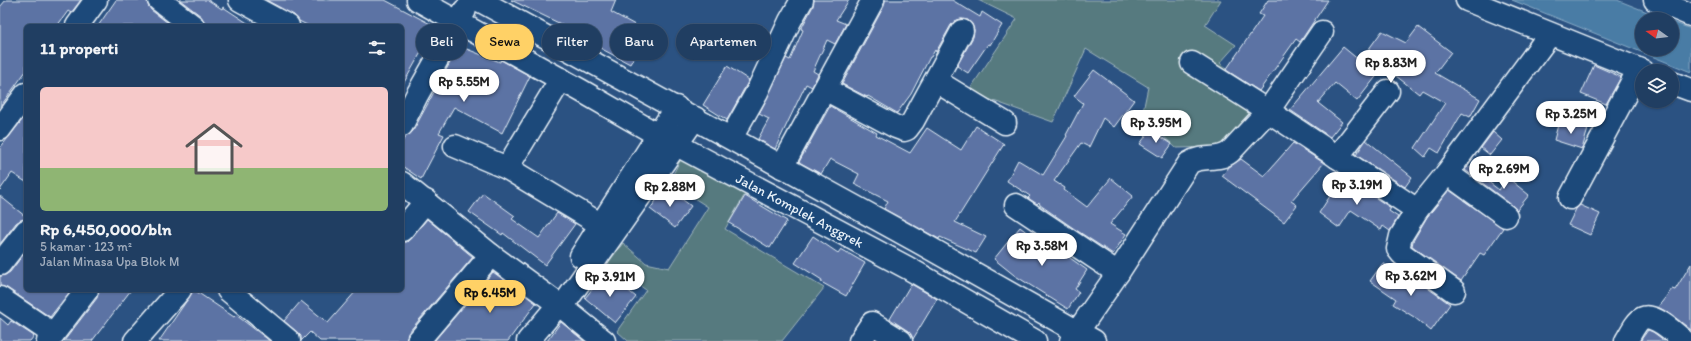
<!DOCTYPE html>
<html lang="id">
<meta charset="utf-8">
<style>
body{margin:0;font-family:Itim,sans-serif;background:#2d496b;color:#f1f3f6;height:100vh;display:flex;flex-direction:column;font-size:15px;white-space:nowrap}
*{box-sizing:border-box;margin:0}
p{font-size:13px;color:#a2aebe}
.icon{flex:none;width:22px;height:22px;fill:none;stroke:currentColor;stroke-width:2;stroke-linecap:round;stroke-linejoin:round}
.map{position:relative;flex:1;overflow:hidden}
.sheet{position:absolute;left:24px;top:24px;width:380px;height:268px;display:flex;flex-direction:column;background:#203e62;border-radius:6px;box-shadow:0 1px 3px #0004,0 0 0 1px #3d5777}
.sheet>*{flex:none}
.top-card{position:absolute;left:416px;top:24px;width:380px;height:36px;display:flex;gap:8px}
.needle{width:26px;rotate:285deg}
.buttons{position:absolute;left:1635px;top:12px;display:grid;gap:8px}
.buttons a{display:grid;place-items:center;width:44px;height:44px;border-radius:50%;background:#203e62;box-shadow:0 1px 3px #0004,0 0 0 1px #3d5777;font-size:20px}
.price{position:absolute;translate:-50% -34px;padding:0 9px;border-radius:14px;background:#fff;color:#222;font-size:13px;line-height:26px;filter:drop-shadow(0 1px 2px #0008)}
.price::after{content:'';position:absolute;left:50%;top:24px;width:12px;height:9px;margin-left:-6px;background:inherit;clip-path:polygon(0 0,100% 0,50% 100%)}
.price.selected{background:#ffd166;color:#111}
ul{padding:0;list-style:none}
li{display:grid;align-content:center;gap:8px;height:212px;padding:0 16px}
li span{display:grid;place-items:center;height:124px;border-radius:6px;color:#555}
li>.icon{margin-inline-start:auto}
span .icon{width:72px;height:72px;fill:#fffc;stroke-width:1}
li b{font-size:17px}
h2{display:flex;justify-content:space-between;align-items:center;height:48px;padding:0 16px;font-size:17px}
.tag{padding:0 14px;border-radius:18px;background:#203e62;box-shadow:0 1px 3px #0004,0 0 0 1px #3d5777;font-size:14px;line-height:36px}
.tag.selected{background:#ffd166;color:#111}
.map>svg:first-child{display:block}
.green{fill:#577a7f;stroke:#a0b6bc}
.water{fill:#487ca5;stroke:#88abc6}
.building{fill:#5c73a4;stroke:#e8f1f8}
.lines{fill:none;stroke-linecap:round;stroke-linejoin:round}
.minor-casing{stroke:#e8f1f8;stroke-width:25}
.minor{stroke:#1f4a7a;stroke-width:22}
.labels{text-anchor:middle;stroke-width:4;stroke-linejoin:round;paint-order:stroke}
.street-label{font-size:14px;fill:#e8f1f8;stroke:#1f4a7a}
</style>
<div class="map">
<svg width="1691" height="341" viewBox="0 0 1691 341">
<rect width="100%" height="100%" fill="#2b5282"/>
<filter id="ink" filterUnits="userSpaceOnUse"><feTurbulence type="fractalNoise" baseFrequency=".025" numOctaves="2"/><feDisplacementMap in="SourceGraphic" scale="8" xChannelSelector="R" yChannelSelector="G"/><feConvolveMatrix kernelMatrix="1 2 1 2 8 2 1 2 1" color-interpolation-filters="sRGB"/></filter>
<g filter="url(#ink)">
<path class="green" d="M978 0H1221L1205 25 1236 45 1220 63 1266 97 1223 147 1176 148 1142 116 1148 87 1086 49 1053 122 968 92 1017 19Z
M682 157 748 189 725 229 824 288 782 341H628L617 331 646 290 608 263 623 243 646 263 669 268 708 207 669 182Z"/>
<path class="water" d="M1512 0H1617L1665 19H1642V49H1672V22L1691 29V72Z"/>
<path class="building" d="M6 0H81L71 13 68 11 57 26H26V71L0 107V7Z
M116 0H147L148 5 151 10 172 26H98Z
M180 0H208L222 9 223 7 252 26H205L204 21 201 16Z
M266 0H385L438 28 434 36 436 37 428 49 424 47 402 86V26H309L299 21 294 15Z
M511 0H616L611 12 648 32 630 64 600 48 564 32 567 27Z
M814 0H849L836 20 846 24 835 44 827 40 813 71 818 74 812 87 806 84 775 149 758 139 769 119 759 114 786 58 790 60 803 30 801 29 813 6Z
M885 0H952L980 17 982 12 1002 25 990 45 988 44 968 73 957 66 973 37 974 30 972 24 968 20 961 19 955 21 951 25 936 52 935 50 931 57H930L911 94 897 113 868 96 867 97 842 84 884 6Z
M1268 0H1328L1300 42 1296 39 1259 91 1226 70 1263 16 1259 14Z
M1418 27 1451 52 1435 73 1480 99 1470 117 1462 113 1439 153 1431 148 1425 157 1415 148 1445 103 1422 90 1419 94 1391 72 1390 74 1382 69 1357 101 1335 83 1318 103 1342 122 1330 137 1290 110 1343 47 1360 61 1382 31 1406 43Z
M459 46 500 62 501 60 530 76 502 133 454 107 439 133 444 135 421 179 402 166V142L405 137 409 135 413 131Z
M1594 65 1621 77 1606 104 1581 94Z
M727 66 749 80 727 120 703 105Z
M1094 70 1134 100 1114 127 1103 118 1089 147 1081 143 1054 181 1065 188 1064 190 1087 207 1111 178 1133 196 1110 224 1126 234 1113 254 1076 230 1040 205 1039 202 1037 204 1028 198 1030 196 1007 181 1018 160 1043 175 1067 136 1066 135 1083 103 1074 96Z
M830 106 877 133 876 135 910 153 927 128 961 150 976 126 1004 144 955 222 986 237 976 253 940 237 939 239 884 209 888 201 854 184 859 174 830 159 821 174 799 162Z
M26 115V182L12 173 0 190V148Z
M1559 121 1588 129 1582 149 1554 140Z
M1150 130 1172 144 1162 158 1140 144Z
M1493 132 1502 140 1490 155 1481 148Z
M1366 140 1412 177 1405 187 1356 155Z
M1293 143 1324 163 1291 201 1297 205 1284 222 1222 176 1229 167 1241 159 1264 176Z
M1468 166 1499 190 1508 178 1529 195 1517 210 1513 206 1465 170Z
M1343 176 1391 208 1389 211 1398 217 1390 231 1383 226 1381 230 1351 210 1339 228 1319 213Z
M666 187 691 206 675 228 650 209Z
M1449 190 1503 228 1484 255 1480 253 1461 281 1412 246 1413 241 1427 217Z
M483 193 515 216 512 219 539 238 557 213 575 224 545 265 503 233 502 235 469 212Z
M0 196 26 217V219L21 220 16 223 0 244Z
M745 196 787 221 770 248 729 223Z
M1580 205 1600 214 1590 235 1568 225 1576 209Z
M427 219 473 257 408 333 406 341H320L310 332 301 341V336L297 332 284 321 301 301 328 323 357 290H402V242H407L411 238Z
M1020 227 1043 245 1046 241 1087 270 1075 289 1079 292 1068 309 1014 275 994 259Z
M813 236 838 253 841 249 865 263 846 296 821 282 822 280 795 263Z
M26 251V290H71L50 317 7 288 0 286V276L5 275 10 272Z
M1383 263 1408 281 1410 278 1421 286 1422 284 1450 304 1431 331 1414 317 1393 304 1396 299 1370 281Z
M1691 264V330L1672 315 1658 307 1672 289 1675 290Z
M493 272 536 303 508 341H434Z
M606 272 636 297 615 323 585 298Z
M911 284 937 299 913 339 908 331 890 319Z
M99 290H131L92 341H64L97 298Z
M194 290 234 317 236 315 270 341H159Z
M0 318 8 325 11 321 34 336 30 341H0Z
M561 322 584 341H547Z
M1648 330 1653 332 1665 341H1640Z"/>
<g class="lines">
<g class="minor-casing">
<g id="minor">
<path d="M159 0 193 26"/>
<path d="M240 0 288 26"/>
<path id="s1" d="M418 0 580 90 658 135 908 268 1035 341"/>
<path d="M479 0 919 242 1094 341"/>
<path d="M1467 0 1643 71"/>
<path d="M1655 0 1691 15"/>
<path d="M77 26 96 0"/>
<path d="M1192 63 1268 111 1417 210 1401 236 1398 249 1402 254 1454 291"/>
<path d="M936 81 1005 123"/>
<path d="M1672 83 1691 90"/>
<path d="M825 89 896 127 904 130 907 129 913 121 962 31"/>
<path d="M402 125 417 95 465 10"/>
<path d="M0 129 26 94"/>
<path d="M731 138 757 92 790 21 802 0"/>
<path d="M455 146 507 168 613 232"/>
<path d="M1337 157 1388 91"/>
<path d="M782 167 873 0"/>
<path d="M507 168 561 79"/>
<path d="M1447 173 1506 216"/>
<path d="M402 183 491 255 562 307 604 341"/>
<path d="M1570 198 1639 69"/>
<path d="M1016 205 1118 273"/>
<path d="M1417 210 1447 173 1550 34"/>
<path d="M402 230 426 201"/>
<path d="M581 256 676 107"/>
<path d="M0 264 26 231"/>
<path d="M228 290 289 341"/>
<path d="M0 298 53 334"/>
<path d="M48 341 87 290"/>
<path d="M135 341 180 290"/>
<path d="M418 341 491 255"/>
<path d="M528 341 554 310 562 307 695 118"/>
<path d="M860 341 872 323 901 341"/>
<path d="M1071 341 1118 273 1189 163C1202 154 1218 162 1230 152L1268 111 1322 32"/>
<path d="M1626 341C1630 335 1636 321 1643 318 1654 313 1676 334 1684 341"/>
</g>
</g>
<use href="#minor" class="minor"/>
</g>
</g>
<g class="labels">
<g class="street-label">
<text dy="5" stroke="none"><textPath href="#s1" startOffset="436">Jalan Komplek Anggrek</textPath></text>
</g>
</g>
</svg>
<div class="buttons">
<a><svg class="needle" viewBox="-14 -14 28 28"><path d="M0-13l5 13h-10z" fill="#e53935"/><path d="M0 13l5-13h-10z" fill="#a2aebe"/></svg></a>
<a><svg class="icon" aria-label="layers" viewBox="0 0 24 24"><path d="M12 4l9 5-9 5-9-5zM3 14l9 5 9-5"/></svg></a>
</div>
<b class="price" style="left:1391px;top:84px">Rp 8.83M</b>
<b class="price" style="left:464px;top:103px">Rp 5.55M</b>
<b class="price" style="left:1571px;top:135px">Rp 3.25M</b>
<b class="price" style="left:1156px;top:144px">Rp 3.95M</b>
<b class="price" style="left:1504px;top:190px">Rp 2.69M</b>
<b class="price" style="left:1357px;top:206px">Rp 3.19M</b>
<b class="price" style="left:670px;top:208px">Rp 2.88M</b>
<b class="price" style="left:1042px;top:267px">Rp 3.58M</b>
<b class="price" style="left:1411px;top:297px">Rp 3.62M</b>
<b class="price" style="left:610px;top:298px">Rp 3.91M</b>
<b class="price selected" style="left:490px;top:314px">Rp 6.45M</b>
<div class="top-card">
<a class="tag">Beli</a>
<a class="tag selected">Sewa</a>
<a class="tag">Filter</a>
<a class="tag">Baru</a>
<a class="tag">Apartemen</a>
</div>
<section class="sheet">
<h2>11 properti<svg class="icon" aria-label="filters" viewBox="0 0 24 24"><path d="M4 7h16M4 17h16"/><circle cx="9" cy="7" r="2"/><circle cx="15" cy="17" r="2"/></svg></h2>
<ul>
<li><span style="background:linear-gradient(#f6c9c9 65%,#8fb573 0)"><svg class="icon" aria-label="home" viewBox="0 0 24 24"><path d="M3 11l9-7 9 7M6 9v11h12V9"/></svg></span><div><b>Rp 6,450,000/bln</b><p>5 kamar · 123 m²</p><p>Jalan Minasa Upa Blok M</p></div></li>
</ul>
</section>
</div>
